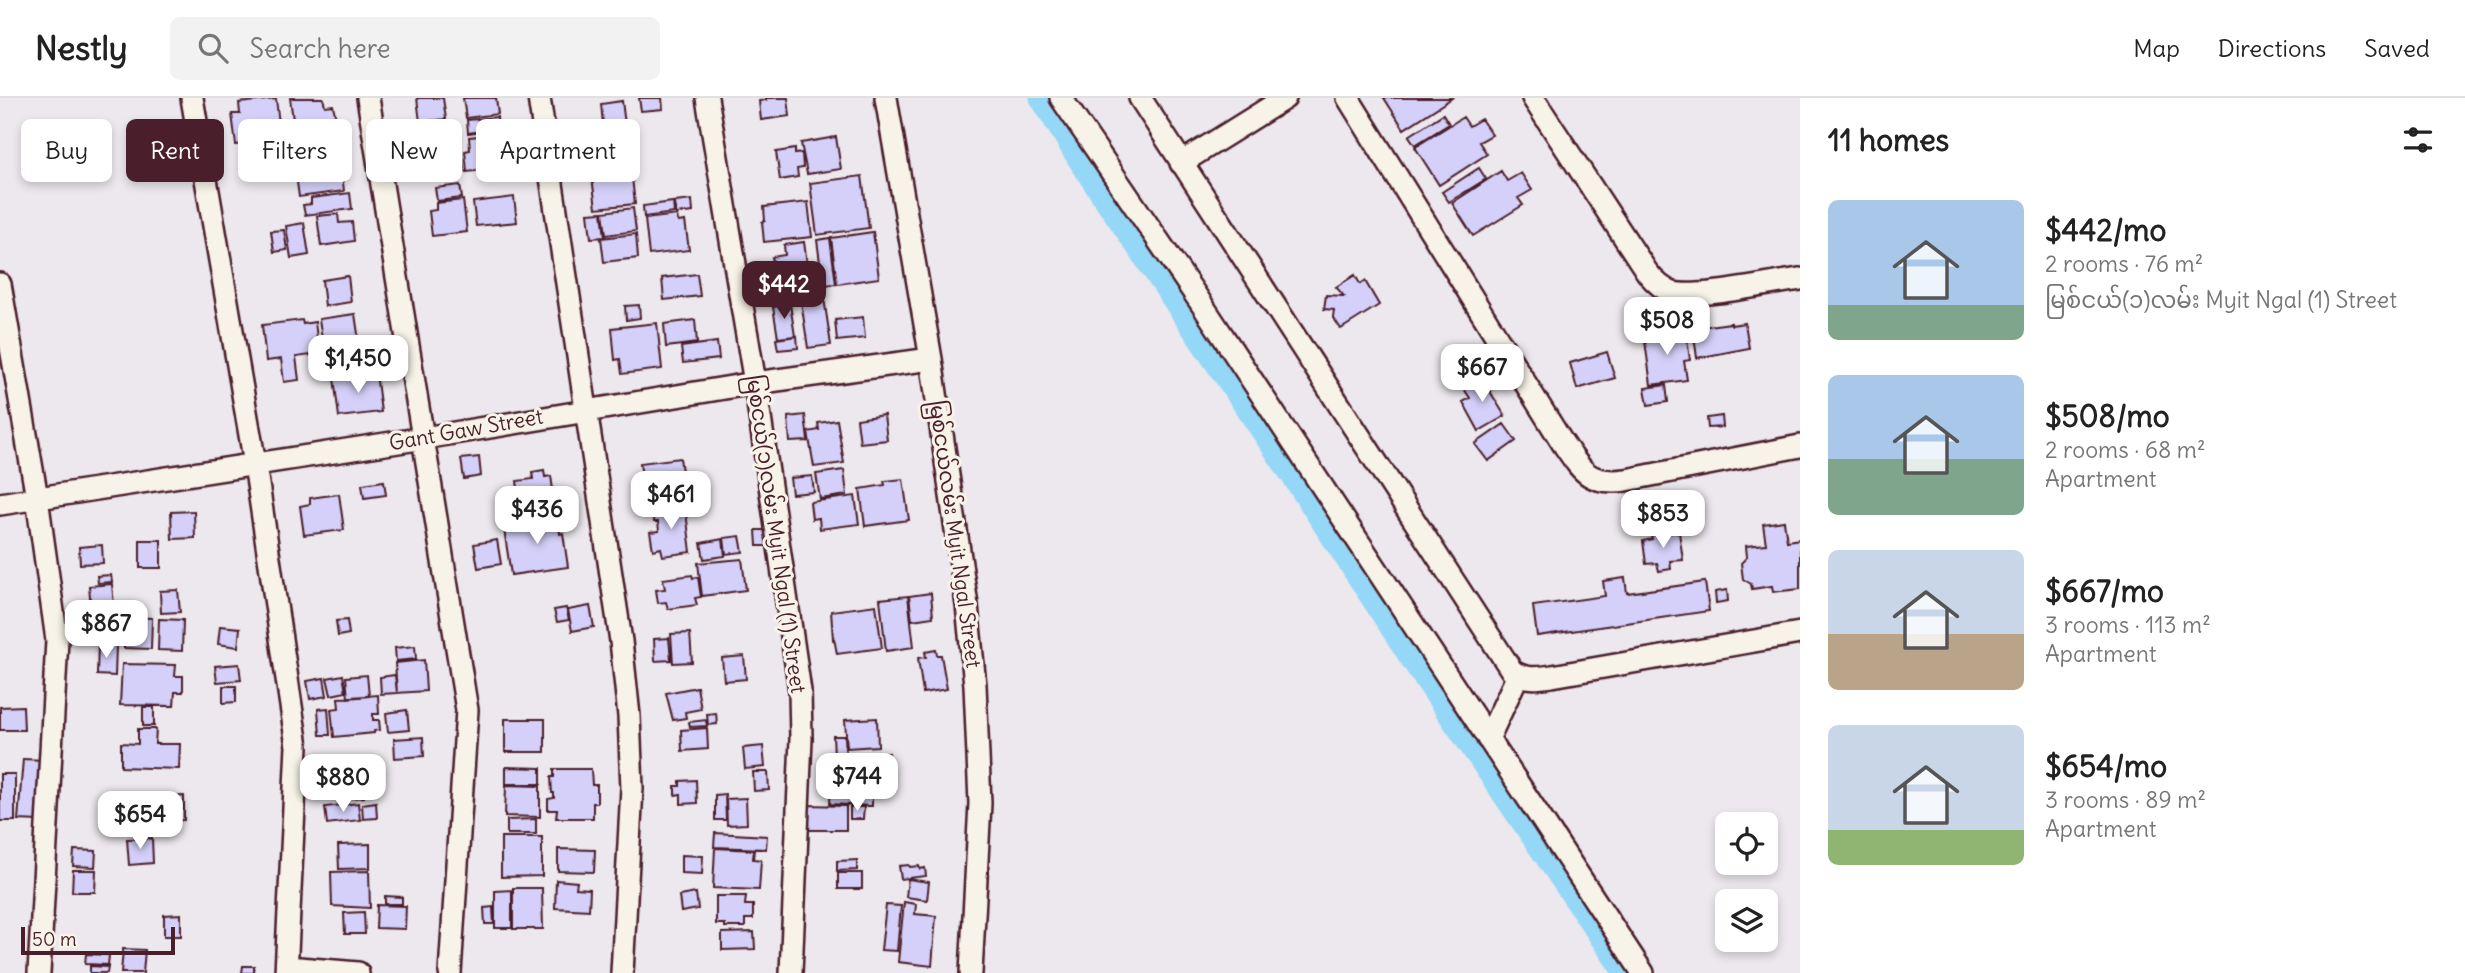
<!DOCTYPE html>
<meta charset="utf-8">
<style>
body{margin:0;font-family:Delius,"Noto Sans Myanmar",sans-serif;background:#f2f2f2;color:#222;height:100vh;display:flex;flex-direction:column;font-size:26px;white-space:nowrap}
*{box-sizing:border-box;margin:0}
p{font-size:23px;color:#767676}
.icon{flex:none;width:38px;height:38px;fill:none;stroke:currentColor;stroke-width:2;stroke-linecap:round;stroke-linejoin:round}
.map{position:relative;flex:1;overflow:hidden}
.sheet{display:flex;flex-direction:column;background:#fff;width:665px}
.sheet>*{flex:none}
.top-card{position:absolute;left:21px;top:21px;width:665px;height:63px;display:flex;gap:14px}
.tools{position:absolute;left:1715px;top:714px;display:grid;gap:14px}
.tools a{display:grid;place-items:center;width:63px;height:63px;border-radius:10px;background:#fff;box-shadow:0 4px 10px #0003;font-size:35px}
.scale{position:absolute;left:21px;bottom:18px;width:154px;box-sizing:border-box;padding-left:7px;border:4px solid #4a1f2b;border-top:0;font-size:19px;line-height:24px;white-space:nowrap;color:#4a1f2b;-webkit-text-stroke:5px #f7f3e8;paint-order:stroke}
.price{position:absolute;translate:-50% -60px;padding:0 16px;border-radius:14px;background:#fff;color:#222;font-size:23px;line-height:46px;filter:drop-shadow(0 2px 4px #0008)}
.price::after{content:'';position:absolute;left:50%;top:42px;width:21px;height:16px;margin-left:-10px;background:inherit;clip-path:polygon(0 0,100% 0,50% 100%)}
.price.current{background:#4a1f2b;color:#fff}
ul{padding:0;list-style:none}
li{display:flex;align-items:center;gap:21px;height:175px;padding:0 28px}
li span{display:grid;place-items:center;flex:none;width:196px;height:140px;border-radius:10px;color:#555}
li>.icon{margin-inline-start:auto}
span .icon{width:84px;height:84px;fill:#fffc;stroke-width:1}
li b{font-size:30px}
h2{display:flex;justify-content:space-between;align-items:center;height:84px;padding:0 28px;font-size:30px}
.tag{padding:0 24px;border-radius:10px;background:#fff;box-shadow:0 4px 10px #0003;font-size:24px;line-height:63px}
.tag.current{background:#4a1f2b;color:#fff}
header{display:flex;align-items:center;gap:42px;box-sizing:border-box;height:98px;padding:0 35px;background:#fff;border-bottom:2px solid #e0e0e0}
header strong{font-size:33px}
nav{display:flex;gap:38px;margin-inline-start:auto;font-size:24px}
.search{width:490px;height:63px;background:#f2f2f2;display:flex;align-items:center;gap:18px;box-sizing:border-box;padding:0 24px;border-radius:10px;color:#767676;font-size:26px}
main{display:flex;flex:1;min-height:0}
.map>svg:first-child{display:block}
.lines{fill:none;stroke-linecap:round;stroke-linejoin:round}
.canal{stroke:#95d7f7;stroke-width:21}
.building{fill:#d4d0f9;stroke:#4a1f2b;stroke-width:2}
.street-casing{stroke:#4a1f2b;stroke-width:26}
.street{stroke:#f7f3e8;stroke-width:21}
.labels{text-anchor:middle;stroke-width:6;stroke-linejoin:round;paint-order:stroke}
.street-label{font-size:21px;fill:#4a1f2b;stroke:#f7f3e8}
</style>
<header>
<strong>Nestly</strong>
<div class="search"><svg class="icon" aria-label="search" viewBox="0 0 24 24"><circle cx="10" cy="10" r="6"/><path d="M15 15l6 6"/></svg>Search here</div>
<nav><a>Map</a><a>Directions</a><a>Saved</a></nav>
</header>
<main>
<div class="map">
<svg width="1800" height="875" viewBox="0 0 1800 875">
<rect width="100%" height="100%" fill="#ece8ed"/>
<filter id="ink" filterUnits="userSpaceOnUse"><feTurbulence type="fractalNoise" baseFrequency=".0143" numOctaves="2"/><feDisplacementMap in="SourceGraphic" scale="14" xChannelSelector="R" yChannelSelector="G"/><feConvolveMatrix kernelMatrix="1 2 1 2 8 2 1 2 1" color-interpolation-filters="sRGB"/></filter>
<g filter="url(#ink)">
<g class="lines">
<path class="canal" d="M1040 0 1083 70 1296 385 1413 565 1624 875"/>
</g>
<path class="building" d="M290 0H323L325 8 333 7 336 21 327 22 329 40 296 44Z
M417 0H443L446 21 420 24Z
M463 0H496L498 16 466 20Z
M639 0H662L663 11 641 13Z
M765 0H788L790 18 761 22 759 3 766 2Z
M1384 0H1452L1404 31Z
M276 1 281 42 236 47 232 16H240L239 5Z
M622 3 628 50 596 54 592 27 603 26 601 6Z
M1443 16 1449 26 1415 47 1409 38Z
M497 19 498 31 468 35 467 22Z
M1463 19 1469 28 1481 21 1492 37 1479 44 1487 56 1439 87 1415 49Z
M498 36 500 46H507L509 62 502 63 503 70 467 74 465 53 470 52 469 39Z
M836 39 841 71 807 76 801 45Z
M795 51V56L802 55 803 70 797 71 798 79 780 82 776 54Z
M461 53 464 73 417 79 415 59Z
M332 60V68L341 67 344 93 299 99 296 77 301 76 300 64Z
M623 69V75L631 74V71L635 106 596 110 592 79 600 78 599 71Z
M1479 70 1486 81 1449 104 1442 94Z
M1501 73 1507 83 1521 75 1532 92 1518 100 1523 107 1473 138 1452 105Z
M862 78 869 130 817 137 810 85Z
M460 87 462 100 437 103 435 90Z
M350 95 352 111 305 117 303 107 311 106V100Z
M514 99 517 124 476 128 473 104Z
M463 102 467 134 432 138 429 113 436 112V105Z
M692 102 693 114 676 116 675 104Z
M673 104 674 115 644 119 643 108Z
M808 104 812 139 764 144 762 124 765 123 764 109Z
M633 110 636 133 606 137 603 114Z
M602 114 605 139 591 140 588 115Z
M338 116 339 125 352 124 354 143 321 148 317 118Z
M677 117 678 124 685 123 689 152 649 157 645 121Z
M304 125 309 157 291 160 286 128Z
M284 132 287 152 274 154 271 133Z
M873 134 879 180 837 186 831 140Z
M636 136 638 160 604 164 601 140Z
M830 140 836 186 823 187 817 142Z
M804 144 807 166 774 170 772 159 785 157 784 147Z
M818 170 821 195 769 202 765 176Z
M697 176 700 198 664 202 662 180Z
M1355 177 1360 186 1365 183 1379 207 1341 231 1333 219 1334 212 1324 211 1326 197 1344 198 1336 189Z
M348 178 351 204 325 208 322 182Z
M824 200 831 247 808 250 801 203Z
M790 206 795 238 778 240 773 209Z
M639 207 640 220 626 222 625 208Z
M355 216 361 256 325 261 319 221Z
M863 219 865 240 837 243 835 222Z
M302 222 303 226 315 224 319 256 296 259 299 282 284 284 281 261 266 263 262 227Z
M695 222 697 245 666 249 664 226Z
M657 225 662 271 622 276 620 261 615 262 612 230Z
M1731 225V227L1745 225 1749 250 1697 260 1693 230Z
M1669 234V237L1681 236 1682 241 1687 240 1690 262 1684 263 1687 282 1651 287 1644 236Z
M797 238 798 250 778 252 776 241Z
M717 244 719 261 683 265 681 249Z
M1607 254 1615 280 1577 291 1570 265Z
M376 275 381 314 339 319 334 280Z
M1480 277 1505 318 1479 333 1463 304 1470 300 1462 288Z
M1666 287 1668 304 1648 307 1645 290Z
M805 317 808 343 790 344 788 319Z
M884 317 887 342 860 345 857 321Z
M1722 318 1723 329 1708 330 1707 320Z
M837 322 844 365 814 369 808 334 819 332 818 325Z
M1504 326 1516 343 1488 363 1475 346Z
M479 359 481 378 464 381 461 361Z
M680 360 684 387 644 392 640 365Z
M544 372 545 379 551 378 556 412 522 417 517 383 533 381 532 374Z
M844 372 847 397 820 401 816 376Z
M812 378 814 394 792 396 790 380Z
M903 381 909 422 865 428 860 391 885 387 884 383Z
M384 383 386 397 364 400 362 386Z
M339 396 344 432 304 437 300 408 310 406V400Z
M855 398 859 426 820 431 819 420 812 421 810 404Z
M685 406 691 454 663 458 661 450 653 452 650 434 659 433 658 424H654L652 411Z
M194 413 195 440 172 441 171 414Z
M557 413 560 436 563 435 568 469 511 477 504 431 535 426 534 417Z
M1784 423 1787 443 1800 441V491L1773 494 1772 488 1752 491 1751 486 1743 481 1741 465 1747 459 1746 448 1766 446 1763 426Z
M756 432H767L768 448H757Z
M1679 434 1683 462 1670 463 1671 471 1659 473 1657 465 1646 466 1643 443 1652 441 1651 437Z
M740 438 743 454 726 456 724 440Z
M723 441 725 458 704 461 701 445Z
M140 442H161V470H140Z
M497 442 501 466 478 470 474 446Z
M102 447 103 465 80 466 79 449Z
M742 461 746 492 702 498 698 465Z
M111 477 112 484 98 485 97 478Z
M692 477 693 480 698 479 701 499 695 500 697 507 668 511 666 504 658 505 656 492 665 491 663 481Z
M1625 480 1627 495 1705 484 1709 513 1537 538 1533 508 1605 498 1603 483Z
M112 486 114 508 91 510 89 488Z
M178 492 180 514 161 515 160 493Z
M1727 492 1728 503 1716 505 1715 494Z
M931 495 933 519 912 522 909 498Z
M908 498 914 549 886 553 880 501Z
M876 507 882 550 837 556 834 540 833 541 831 513Z
M590 508 594 529 572 533 568 512Z
M566 510 569 522 557 524 554 512Z
M125 519 152 520 151 551 124 550Z
M159 521 183 522 182 553 158 552Z
M347 522 349 536 338 538 336 523Z
M220 528 240 530 238 549 218 546Z
M690 535 692 564 673 565 671 536Z
M669 540 671 562 655 563 654 541Z
M98 546 116 547 115 578 97 577Z
M415 548 416 561 396 563 395 550Z
M936 552 937 557H941L947 591 923 595 918 560 926 559 925 554Z
M744 558 746 581 724 583 722 560Z
M424 562 426 593 397 595 395 565Z
M122 566 176 567 175 578H183V594H175L174 608 120 607Z
M239 566 241 582 217 584 215 568Z
M343 577 346 594 331 597 327 580Z
M367 577 369 598 348 600 346 579Z
M395 577 397 595 381 596 380 579Z
M324 580 327 598 310 601 307 583Z
M223 588H236V604L223 605Z
M697 589 701 611 685 614 686 620 673 622 666 595Z
M378 597 379 616H373V622H379L380 632 374 633V635L334 639 331 611 339 610 338 600Z
M23 608 24 632H0V609Z
M143 609H154V628H143Z
M328 610 330 637H320L318 611Z
M407 612 409 632 388 634 386 615Z
M716 615 717 626 708 627 707 616Z
M877 620 878 648 847 650 845 622Z
M505 621H545V654H505Z
M706 622 707 628 690 629 689 624Z
M707 630 708 651 682 653 681 632Z
M138 631H156L155 646H180L179 671 121 669V645L138 646Z
M833 638H845L846 657H834Z
M423 639 424 658 395 660 394 641Z
M763 648 765 669 745 671 743 650Z
M889 655V678L855 679 854 656Z
M23 661 44 662 39 723 18 722Z
M852 663 853 672 843 673 842 664Z
M506 669 541 670V686H506Z
M554 671H591L592 687H597V705H593V720H556L557 712H548V701L554 700V695H552L551 679H554Z
M753 674H768L769 692 754 693Z
M0 676H15V723H0Z
M362 680 364 699 338 701 337 683Z
M884 680 885 689 874 691 873 682Z
M696 682 697 705 681 706V696L675 697V688H680V683Z
M831 686 872 687V708L830 706Z
M506 687 540 688V719L505 718Z
M725 696 726 722H715V697Z
M184 698V722L160 723 159 699Z
M102 700 129 702 128 723 101 722Z
M746 700 747 726 727 727 726 701Z
M376 704 377 720 363 721 362 706Z
M358 705 360 722 327 726 325 709Z
M807 707 846 708V732H807Z
M850 709H864L863 721H850Z
M536 721V736H507V722Z
M715 735 767 738 766 751 714 749Z
M501 739H542V778L501 779Z
M152 740 153 765 129 767 127 741Z
M370 746V770L339 771 338 747Z
M715 750 754 752 753 761 761 762 759 792 713 790Z
M558 751 595 752 594 774 558 773Z
M74 752 96 753 95 769 73 768Z
M681 757 703 758 702 776 681 775Z
M857 762V772L837 773V763Z
M909 767 910 769 919 768 920 771 925 770 926 778 901 781 899 768Z
M73 772H96L95 794H72Z
M369 773 370 810 332 808 331 774Z
M838 775H862V791H838Z
M908 781 929 784 927 802 906 799Z
M556 782 577 784 576 790 590 791 589 812 555 810Z
M513 790H542L543 831H513Z
M512 792V830H495V793Z
M696 795 698 811 681 814 679 798Z
M385 798 402 799V806H385Z
M716 798H746L745 807H753V821H745V829H725V826H716Z
M904 804 916 806 915 816 936 818 932 868 898 864Z
M377 807 406 808 405 831 376 830Z
M886 807 901 808 897 853 881 852Z
M493 809 494 826H485L484 810Z
M364 814 365 836H345L344 815Z
M181 816V838H164V817Z
M754 834 755 851 722 852V835Z
M123 851 145 852 143 875H121Z
M86 856 109 857 108 867 85 866Z
M90 868 108 869 107 875H90Z
M243 868H254V875H242Z"/>
<g class="lines">
<g class="street-casing">
<path id="street" d="M192 0 255 366 297 648 286 875
M368 0 467 612 450 875
M539 0 621 543 629 618 632 690 622 875
M707 0 755 285 800 593 801 641 791 875
M886 0 931 261 967 507 975 587 980 705 971 875
M1061 0 1203 208 1643 875
M1140 0 1512 573C1524 582 1538 580 1552 578L1800 535
M1348 0 1562 344C1582 373 1588 387 1626 382L1800 348
M1533 0 1647 174C1654 183 1662 191 1673 195 1698 201 1771 185 1800 181
M1181 65 1285 0
M0 186 37 400 57 542 39 875
M0 406 424 340 755 285 931 261
M1488 641 1518 577
M287 869 358 875"/>
</g>
<use href="#street" class="street"/>
</g>
</g>
<g class="labels">
<g class="street-label">
<text transform="translate(466 332) rotate(-10)" y="7">Gant Gaw Street</text>
<text transform="translate(776 436) rotate(82)" y="7">မြစ်ငယ်(၁)လမ်း Myit Ngal (1) Street</text>
<text transform="translate(955 436) rotate(82)" y="7">မြစ်ငယ်လမ်း Myit Ngal Street</text>
</g>
</g>
</svg>
<div class="tools">
<a><svg class="icon" aria-label="locate" viewBox="0 0 24 24"><circle cx="12" cy="12" r="6"/><path d="M12 2v4M12 18v4M2 12h4M18 12h4"/></svg></a>
<a><svg class="icon" aria-label="layers" viewBox="0 0 24 24"><path d="M12 4l9 5-9 5-9-5zM3 14l9 5 9-5"/></svg></a>
</div>
<div class="scale">50 m</div>
<b class="price current" style="left:784px;top:223px">$442</b>
<b class="price" style="left:1667px;top:259px">$508</b>
<b class="price" style="left:358px;top:297px">$1,450</b>
<b class="price" style="left:1482px;top:306px">$667</b>
<b class="price" style="left:671px;top:433px">$461</b>
<b class="price" style="left:537px;top:448px">$436</b>
<b class="price" style="left:1663px;top:452px">$853</b>
<b class="price" style="left:106px;top:562px">$867</b>
<b class="price" style="left:857px;top:715px">$744</b>
<b class="price" style="left:343px;top:716px">$880</b>
<b class="price" style="left:140px;top:753px">$654</b>
<div class="top-card">
<a class="tag">Buy</a>
<a class="tag current">Rent</a>
<a class="tag">Filters</a>
<a class="tag">New</a>
<a class="tag">Apartment</a>
</div>
</div>
<section class="sheet">
<h2>11 homes<svg class="icon" aria-label="filters" viewBox="0 0 24 24"><path d="M4 7h16M4 17h16"/><circle cx="9" cy="7" r="2"/><circle cx="15" cy="17" r="2"/></svg></h2>
<ul>
<li><span style="background:linear-gradient(#a9c7e8 75%,#7fa58c 0)"><svg class="icon" aria-label="home" viewBox="0 0 24 24"><path d="M3 11l9-7 9 7M6 9v11h12V9"/></svg></span><div><b>$442/mo</b><p>2 rooms · 76 m²</p><p>မြစ်ငယ်(၁)လမ်း Myit Ngal (1) Street</p></div></li>
<li><span style="background:linear-gradient(#a9c7e8 60%,#7fa58c 0)"><svg class="icon" aria-label="home" viewBox="0 0 24 24"><path d="M3 11l9-7 9 7M6 9v11h12V9"/></svg></span><div><b>$508/mo</b><p>2 rooms · 68 m²</p><p>Apartment</p></div></li>
<li><span style="background:linear-gradient(#c9d6e8 60%,#b9a48a 0)"><svg class="icon" aria-label="home" viewBox="0 0 24 24"><path d="M3 11l9-7 9 7M6 9v11h12V9"/></svg></span><div><b>$667/mo</b><p>3 rooms · 113 m²</p><p>Apartment</p></div></li>
<li><span style="background:linear-gradient(#c9d6e8 75%,#8fb573 0)"><svg class="icon" aria-label="home" viewBox="0 0 24 24"><path d="M3 11l9-7 9 7M6 9v11h12V9"/></svg></span><div><b>$654/mo</b><p>3 rooms · 89 m²</p><p>Apartment</p></div></li>
</ul>
</section>
</main>
